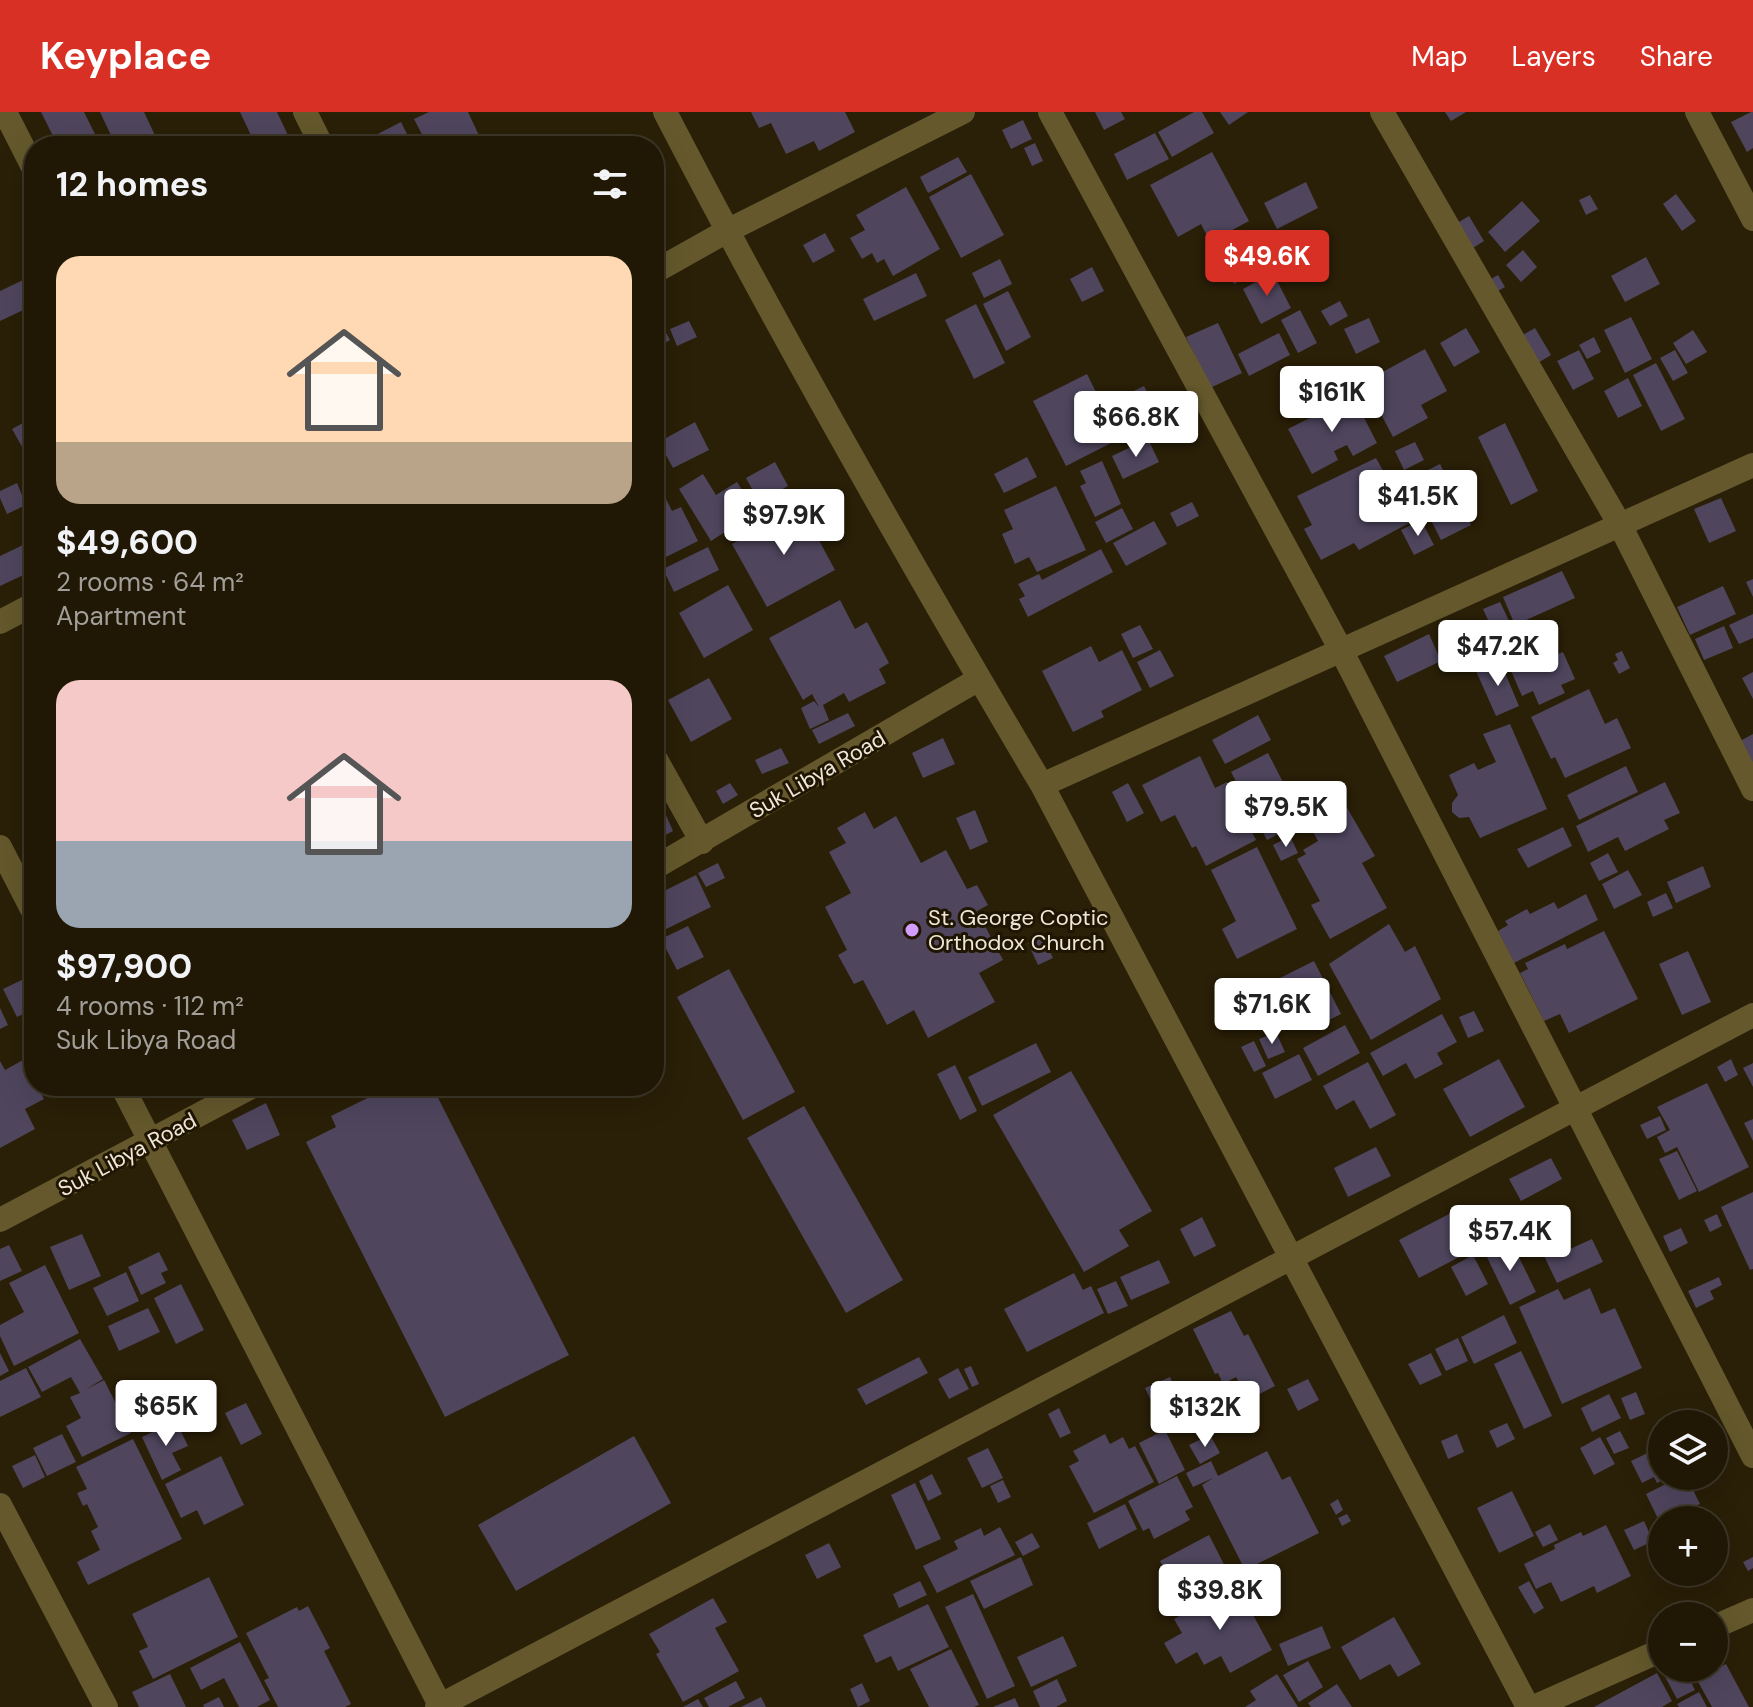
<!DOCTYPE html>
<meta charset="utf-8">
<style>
body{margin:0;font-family:"DM Sans",sans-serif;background:#2d2413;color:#f1f3f6;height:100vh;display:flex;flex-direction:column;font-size:30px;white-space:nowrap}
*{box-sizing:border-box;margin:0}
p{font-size:26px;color:#a29f9a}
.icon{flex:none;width:44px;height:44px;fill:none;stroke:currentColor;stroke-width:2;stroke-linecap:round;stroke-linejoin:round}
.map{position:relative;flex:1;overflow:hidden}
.side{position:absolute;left:24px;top:24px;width:640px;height:960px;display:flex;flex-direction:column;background:#201705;border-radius:32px;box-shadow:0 8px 32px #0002,0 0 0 2px #3d3627}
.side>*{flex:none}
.tools{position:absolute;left:1648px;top:1298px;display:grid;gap:16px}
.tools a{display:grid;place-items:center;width:80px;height:80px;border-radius:50%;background:#201705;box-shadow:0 8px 32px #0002,0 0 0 2px #3d3627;font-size:40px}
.price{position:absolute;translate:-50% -68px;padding:0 18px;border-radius:8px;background:#fff;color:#222;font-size:26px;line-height:52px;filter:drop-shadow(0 2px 4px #0008)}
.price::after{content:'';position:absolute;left:50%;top:48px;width:24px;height:18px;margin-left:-12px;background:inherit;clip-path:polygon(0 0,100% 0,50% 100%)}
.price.on{background:#d93025;color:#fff}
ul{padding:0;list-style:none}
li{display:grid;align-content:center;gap:16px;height:424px;padding:0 32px}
li span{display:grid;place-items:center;height:248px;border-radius:24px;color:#555}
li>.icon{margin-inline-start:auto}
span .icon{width:144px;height:144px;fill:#fffc;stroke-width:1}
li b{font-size:34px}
h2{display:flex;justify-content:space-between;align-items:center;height:96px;padding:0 32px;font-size:34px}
header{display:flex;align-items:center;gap:48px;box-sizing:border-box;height:112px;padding:0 40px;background:#d93025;color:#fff}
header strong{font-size:38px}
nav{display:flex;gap:44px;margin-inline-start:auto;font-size:28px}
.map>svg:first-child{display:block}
.building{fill:#4f465e}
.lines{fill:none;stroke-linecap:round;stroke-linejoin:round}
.minor{stroke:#64582c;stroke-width:24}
.poi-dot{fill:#d29dfd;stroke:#201500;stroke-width:3}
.labels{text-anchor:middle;stroke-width:6;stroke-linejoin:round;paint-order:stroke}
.street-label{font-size:22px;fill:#efe7d9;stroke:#201500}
.poi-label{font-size:22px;fill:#efe7d9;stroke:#201500;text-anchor:start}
</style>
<header>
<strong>Keyplace</strong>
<nav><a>Map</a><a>Layers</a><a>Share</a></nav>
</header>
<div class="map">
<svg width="1753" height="1595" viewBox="0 0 1753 1595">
<rect width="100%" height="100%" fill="#2a1f07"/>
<path class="building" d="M41 0H84L101 34H58Z
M100 0H144L160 34H116Z
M240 0H277L293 34H256Z
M429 0H468L483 32 428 34 414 7Z
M751 0H845L855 20 819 39 814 29 786 42 771 11 759 16Z
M1095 0H1121L1125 7 1104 18Z
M1194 0H1202L1214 21 1172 45 1158 20Z
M1220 0H1248L1229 13Z
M1445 0H1466L1451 9Z
M1751 0H1753V36L1747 40 1731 10Z
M1023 8 1032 27 1011 37 1002 18Z
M401 10 413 34H364L362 30Z
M1155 21 1169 47 1127 68 1114 42Z
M1035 31 1043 49 1032 54 1024 36Z
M1212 40 1249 109 1210 130 1201 112 1178 125 1150 73Z
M958 45 967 60 928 81 920 65Z
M971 62 1004 123 961 146 929 85Z
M1306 70 1318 96 1277 117 1264 91Z
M906 75 940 137 893 164 884 147 877 151 872 141 862 147 850 126 865 118 856 103Z
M1676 82 1696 109 1682 119 1663 92Z
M1590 83 1598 97 1586 103 1579 88Z
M1522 89 1540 109 1505 140 1488 120Z
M1469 104 1484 129 1462 143 1447 117Z
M825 121 835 139 813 151 803 133Z
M657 122 665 138 654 144V123Z
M1267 132 1277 150 1234 172 1225 154Z
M1523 138 1537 155 1521 170 1506 153Z
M1646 145 1660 172 1625 190 1611 164Z
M1000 147 1012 172 984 186 972 161Z
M1092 155 1104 179 1082 190 1070 167Z
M916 161 927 184 874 209 863 187Z
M1273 161 1291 196 1261 212 1243 177Z
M1498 163 1505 175 1489 184 1482 172Z
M23 168 34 193 0 209V179Z
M1008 179 1031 225 1006 239 983 192Z
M1340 189 1348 204 1330 214 1321 199Z
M976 192 1005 251 974 267 945 208Z
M1300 198 1317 231 1298 241 1281 208Z
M1631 205 1652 247 1625 261 1604 218Z
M658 206 670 228 654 237V208Z
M1369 206 1380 230 1356 242 1344 217Z
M689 209 697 225 677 234 670 217Z
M1218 211 1242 261 1210 276 1186 225Z
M1466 216 1480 240 1454 255 1440 231Z
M1535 216 1551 243 1528 257 1512 229Z
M1693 218 1707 240 1686 252 1673 231Z
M1279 221 1290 243 1249 264 1238 242Z
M1594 225 1601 240 1587 247 1579 233Z
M1425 237 1447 279 1421 293 1428 306 1393 325 1364 270Z
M1579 238 1594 267 1573 278 1557 249Z
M1675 238 1688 261 1673 269 1660 246Z
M1656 251 1685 307 1661 319 1633 263Z
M1087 262 1119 327 1066 354 1033 289Z
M1628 266 1642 294 1618 306 1604 279Z
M1144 274 1158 302 1125 318 1111 290Z
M1353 284 1377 331 1353 344 1347 333 1334 339 1338 348 1312 362 1288 317Z
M34 290V302L30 303 26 294Z
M34 305V336L25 340 12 317Z
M695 310 709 338 673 356 659 330Z
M1505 311 1538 379 1511 393 1478 325Z
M1148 327 1159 350 1123 367 1112 344Z
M1415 330 1424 348 1404 358 1395 339Z
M1027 345 1037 365 1004 381 994 362Z
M1376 346 1411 410 1359 438 1354 431 1321 448 1304 417 1312 413 1297 384Z
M1102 349 1121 392 1095 405 1080 374 1086 371 1080 359Z
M775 350 788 374 759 390 746 366Z
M1440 352 1471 413 1441 428 1410 367Z
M703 362 716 383 737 370 756 400 711 429 679 377Z
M654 363 672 399 681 395 698 429 654 451Z
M17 371 26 393 7 402 0 386V379Z
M1056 374 1086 438 1037 460 1029 445 1015 452 1002 422 1013 417 1004 398Z
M1721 386 1736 419 1709 431 1694 397Z
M1192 390 1199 404 1177 415 1170 401Z
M801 395 835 458 767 495 732 432Z
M1122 396 1133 417 1106 431 1095 410Z
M1421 408 1434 433 1414 443 1401 418Z
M1154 409 1167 432 1126 454 1113 431Z
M34 427V445L27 430Z
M23 433 34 458 0 474V444Z
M708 435 719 458 674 480 663 457Z
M1101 437 1113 460 1028 505 1019 487 1025 484 1018 472 1039 462 1042 468Z
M1562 459 1575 486 1515 513 1503 485Z
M1753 467V485L1746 470Z
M728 473 753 518 704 546 679 501Z
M1723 474 1736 502 1690 523 1677 495Z
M840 488 855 517 867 510 889 551 879 557 886 571 849 590 844 581 823 593 829 608 810 617 801 596 814 589 819 595 812 582 803 588 769 526Z
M1500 490 1511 513 1494 521 1483 497Z
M1753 502V526L1739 532 1729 513Z
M1140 513 1153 537 1133 546 1121 522Z
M1533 513 1548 546 1563 540 1575 567 1561 573 1565 581 1539 593 1533 579 1522 584 1498 529Z
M1724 514 1733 536 1704 548 1695 527Z
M1429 522 1441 549 1397 570 1384 544Z
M34 532V550L26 535Z
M1091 534 1099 550 1122 538 1142 578 1101 599 1104 605 1073 620 1042 559Z
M1160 538 1174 564 1150 576 1137 550Z
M1622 539 1630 556 1619 562 1613 551 1618 548 1615 542Z
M1500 549 1519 594 1496 604 1476 559Z
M1753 560V587L1742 566Z
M709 566 732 607 691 630 668 588Z
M1589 577 1605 612 1617 606 1631 636 1565 666 1555 645 1551 647 1531 605Z
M848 601 855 614 819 632 812 618Z
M1258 603 1271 628 1225 652 1212 628Z
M1510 612 1547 697 1480 726 1469 705 1459 706 1452 700V691L1458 683 1449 663 1474 651 1478 658 1496 650 1483 622Z
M1753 622V660L1729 635Z
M943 626 955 652 923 666 912 641Z
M781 636 789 651 762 662 755 648Z
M1268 641 1303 709 1267 728 1231 660Z
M1200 644 1215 676 1227 670 1256 728 1206 754 1196 734 1192 736 1175 703 1161 710 1142 673Z
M1626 654 1638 680 1579 708 1567 683Z
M1665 670 1680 701 1664 708 1669 717 1625 739 1618 725 1588 740 1576 714Z
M730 671 738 683 723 692 716 679Z
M1128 671 1144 701 1127 710 1112 680Z
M654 684 661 700 654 703Z
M1346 694 1375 744 1362 751 1387 796 1330 827 1311 793 1320 789 1297 747 1306 742 1303 738 1318 729 1310 714Z
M975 698 988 730 970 738 956 706Z
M865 700 874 717 896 704 921 751 946 738 967 777 977 773 988 793 977 799 1003 848 979 861 995 890 928 926 914 898 887 913 863 868 854 872 838 843 847 838 825 795 851 781 829 740 846 731 837 716Z
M665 701 673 719 654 729V707Z
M1563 715 1572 734 1528 756 1517 737Z
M1290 724 1298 741 1281 749 1273 733Z
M1257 735 1297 817 1237 847 1222 817 1236 809 1211 758Z
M1608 741 1618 760 1599 769 1590 751Z
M718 751 725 766 706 775 698 761Z
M1703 754 1711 775 1676 791 1667 770Z
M1628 758 1642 783 1614 797 1602 772Z
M696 763 711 795 654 823V784Z
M1666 781 1673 796 1653 805 1647 790Z
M1586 782 1598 808 1514 851 1498 819 1508 813 1505 809 1527 797 1530 802 1554 790 1558 797Z
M1389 812 1405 840 1415 834 1441 887 1371 928 1329 852Z
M688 814 704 845 677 858 661 827Z
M1604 819 1638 887 1569 921 1560 902 1544 909 1520 861 1528 857 1525 851 1565 832 1567 837Z
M1042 824 1053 846 1038 853 1028 831Z
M1688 839 1711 890 1682 903 1659 852Z
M1314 849 1341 902 1315 915 1301 888 1276 901 1262 875Z
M729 857 795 980 743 1008 677 885Z
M30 864 34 872V897L17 905 3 877Z
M0 896 8 913 0 917Z
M1474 899 1484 919 1468 926 1459 905Z
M1442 902 1457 930 1437 941 1443 952 1415 967 1406 951 1383 964 1370 941Z
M1345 913 1360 941 1318 964 1303 936Z
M1276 920 1285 940 1268 947 1259 927Z
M1254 929 1266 954 1254 960 1241 935Z
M1036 931 1051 960 982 994 968 965Z
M1299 942 1312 968 1275 987 1262 961Z
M1499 947 1525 995 1470 1025 1443 977Z
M1731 947 1738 963 1725 970 1717 955Z
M23 948 34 974H37L44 987 25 997 35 1017 0 1036V949L5 958Z
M1368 950 1396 1003 1370 1017 1354 988 1336 998 1323 974Z
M1753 951V975L1743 956Z
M955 953 977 999 960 1008 937 962Z
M1071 959 1152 1099 1119 1118 1129 1134 1084 1160 993 1003Z
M1707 971 1749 1055 1699 1080 1677 1035 1665 1041 1657 1025 1670 1018 1657 995Z
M420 974H432L569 1243 445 1305 306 1030 336 1015 331 1004 390 975 396 986Z
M266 991 280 1023 247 1038 232 1008Z
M804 994 903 1168 846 1201 747 1026Z
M1660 1004 1666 1018 1647 1027 1640 1013Z
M1753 1007V1029L1744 1011Z
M1376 1035 1391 1064 1348 1085 1334 1056Z
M1677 1039 1697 1079 1679 1088 1659 1047Z
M1551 1046 1562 1067 1521 1089 1509 1067Z
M1753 1080V1157L1750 1158 1721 1095Z
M1451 1101 1471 1139 1419 1166 1399 1128Z
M1717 1102 1722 1114 1710 1120 1704 1108Z
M1202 1105 1216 1134 1194 1145 1180 1117Z
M1496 1110 1505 1128 1487 1138 1478 1120Z
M1681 1116 1688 1131 1670 1140 1663 1124Z
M1562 1118 1570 1137 1592 1127 1603 1150 1557 1171 1537 1129Z
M82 1122 101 1164 69 1178 50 1135Z
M1511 1129 1536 1180 1510 1193 1485 1141Z
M9 1133 22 1159 0 1169V1137Z
M159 1140 168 1158 161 1161 166 1171 141 1183 128 1155Z
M1473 1143 1488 1172 1466 1184 1451 1155Z
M1159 1148 1170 1171 1131 1188 1120 1165Z
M45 1153 79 1221 14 1254 0 1224V1213L24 1200 9 1171Z
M126 1160 139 1189 107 1204 93 1176Z
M1074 1161 1083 1178 1091 1174 1104 1201 1027 1240 1004 1197Z
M1719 1165 1722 1173 1710 1179 1714 1187 1696 1196 1688 1179Z
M1116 1169 1128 1194 1108 1202 1097 1177Z
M181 1172 204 1218 176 1232 154 1186Z
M1590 1176 1601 1202 1615 1196 1642 1256 1562 1292 1519 1195 1558 1177 1564 1188Z
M148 1196 160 1220 119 1239 108 1214Z
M1231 1199 1244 1224 1248 1222 1275 1274 1248 1288 1236 1265 1223 1272 1218 1261 1215 1262 1193 1217Z
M1504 1203 1517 1231 1474 1252 1461 1225Z
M1458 1226 1468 1249 1446 1259 1435 1237Z
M80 1227 103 1267 85 1278 104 1268 131 1321 82 1345 66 1314 81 1306 70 1285 80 1281 71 1265 42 1280 28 1255Z
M1521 1239 1552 1304 1524 1317 1494 1252Z
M0 1241 9 1259 0 1264Z
M1431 1241 1442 1263 1420 1273 1408 1252Z
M919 1245 928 1261 866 1293 857 1277Z
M971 1254 979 1272 972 1275 964 1257Z
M26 1256 41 1285 0 1305V1269Z
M958 1256 969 1277 949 1287 938 1267Z
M1170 1265 1180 1288 1156 1299 1145 1276Z
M1308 1267 1319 1288 1298 1299 1287 1277Z
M159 1270 171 1295 151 1306 138 1280Z
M1636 1280 1645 1302 1630 1308 1621 1286Z
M1609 1282 1621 1306 1592 1320 1581 1296Z
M246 1291 262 1322 241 1333 225 1301Z
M1059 1296 1071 1321 1060 1326 1048 1302Z
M176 1309 188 1334 172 1341 181 1358 162 1368 142 1325Z
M1507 1311 1515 1327 1497 1336 1489 1319Z
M1165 1318 1185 1358 1159 1372 1139 1331Z
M1620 1319 1629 1336 1614 1342 1606 1326Z
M62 1322 76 1350 47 1364 33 1336Z
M1105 1322 1110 1332 1123 1325 1129 1337 1135 1334 1154 1370 1094 1401 1069 1354 1079 1349 1073 1339Z
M1457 1322 1464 1340 1448 1347 1441 1329Z
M1210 1323 1220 1341 1200 1352 1189 1333Z
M634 1324 671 1391 516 1479 478 1413Z
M1600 1325 1615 1352 1594 1363 1580 1336Z
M133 1327 182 1427 88 1473 77 1450 100 1438 91 1419 98 1415 87 1392 83 1394 77 1381 87 1377 76 1355Z
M1662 1334V1364H1671L1657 1371 1654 1365 1642 1371 1631 1349Z
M988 1336 1003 1366 982 1376 967 1346Z
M1267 1339 1282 1368 1290 1364 1319 1421 1245 1458 1202 1373 1213 1366 1193 1375 1186 1361 1211 1349 1218 1364Z
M35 1343 45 1365 23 1376 12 1354Z
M221 1344 244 1393 204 1413 197 1398 181 1406 165 1372Z
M932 1362 942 1382 928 1389 919 1369Z
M1177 1364 1193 1395 1185 1399 1190 1408 1154 1427 1149 1416 1143 1419 1128 1389Z
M1682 1364H1686L1700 1392 1662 1408V1415L1646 1382Z
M1003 1368 1011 1385 998 1391 990 1374Z
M915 1371 941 1427 916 1438 891 1383Z
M1512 1379 1534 1424 1499 1441 1477 1396Z
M1338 1387 1343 1398 1336 1403 1330 1392Z
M1125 1392 1137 1417 1099 1437 1087 1411Z
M1347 1402 1351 1409 1342 1414 1338 1406Z
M1644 1409 1653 1429 1634 1438 1624 1418Z
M1550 1412 1558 1428 1543 1435 1535 1420Z
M1606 1413 1631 1464 1597 1481 1594 1474 1561 1490 1551 1470 1536 1477 1524 1452 1555 1437 1554 1433 1581 1420 1583 1424Z
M1000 1415 1015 1443 937 1481 923 1454 958 1437 954 1429 981 1416 984 1424Z
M1032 1421 1040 1435 1023 1444 1015 1430Z
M1209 1423 1232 1468 1183 1493 1160 1449Z
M829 1431 841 1455 817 1467 805 1443Z
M1021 1445 1033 1473 984 1497 970 1469Z
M1753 1445V1456L1748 1459 1743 1450Z
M209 1465 238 1525 153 1567 139 1539 148 1535 132 1502Z
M920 1469 927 1483 899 1496 893 1482Z
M1529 1469 1544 1496 1534 1502 1518 1475Z
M1237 1473 1272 1538 1230 1561 1221 1544 1204 1553 1197 1540 1176 1552 1164 1531 1182 1521 1174 1507Z
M973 1482 1015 1574 987 1587 945 1495Z
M713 1486 727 1510 715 1516 739 1559 683 1590 656 1542 660 1540 649 1522Z
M928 1492 949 1535 898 1559 891 1544 876 1551 863 1523Z
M308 1494 330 1536 324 1539 351 1592 345 1595H278L264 1568 269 1566 246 1521 297 1495 299 1499Z
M1394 1505 1421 1552 1398 1565 1390 1552 1360 1568 1341 1535Z
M1322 1514 1331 1536 1288 1554 1279 1532Z
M1063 1524 1077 1554 1031 1575 1017 1545Z
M240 1530 270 1588 257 1595H239L224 1566 201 1578 190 1556Z
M951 1537 979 1593 974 1595H929L910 1557Z
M1308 1549 1323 1575 1299 1590 1283 1563Z
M1726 1552 1749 1595H1712L1697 1568Z
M1673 1556H1684L1695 1578 1677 1587 1663 1561Z
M1691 1556H1709L1695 1563Z
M1657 1561 1672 1589 1662 1595H1594Z
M170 1562 186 1595H139L132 1580Z
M1277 1562 1298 1595H1245L1256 1588 1250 1579Z
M1057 1567 1067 1589 1056 1595H1040L1033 1579Z
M736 1569 745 1586 728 1595H709L704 1586Z
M862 1571 870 1589 858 1595 850 1577Z
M1337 1572 1352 1595H1311L1308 1591Z
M1699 1580 1707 1595H1679L1677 1592Z
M219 1585 224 1595H204L203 1593Z
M761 1585 766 1595H741Z
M1015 1586 1019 1595H993Z
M698 1587 703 1595H683Z"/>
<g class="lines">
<path class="minor" d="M5 0 34 57
M305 0 322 34
M665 0C783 228 911 452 1042 673L1528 1595
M1050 0 1341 538 1753 1344
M1382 0 1620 413 1753 677
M1697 0 1753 107
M654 160 727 119 963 0
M0 510 34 492
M654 644 702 730
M1042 673 1753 353
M0 735 34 801
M654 756 979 567
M122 974 441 1595
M0 1108 253 974
M0 1393 106 1595
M1714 1515 1753 1498
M437 1595 1753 903
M1534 1595 1662 1538"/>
</g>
<circle class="poi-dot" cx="912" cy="818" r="8"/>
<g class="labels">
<g class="street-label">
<text transform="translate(817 662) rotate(-30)" y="8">Suk Libya Road</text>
<text transform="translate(127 1042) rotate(-28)" y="8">Suk Libya Road</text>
</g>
<g class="poi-label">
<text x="928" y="813">St. George Coptic<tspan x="928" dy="25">Orthodox Church</tspan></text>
</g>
</g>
</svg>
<div class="tools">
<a><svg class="icon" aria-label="layers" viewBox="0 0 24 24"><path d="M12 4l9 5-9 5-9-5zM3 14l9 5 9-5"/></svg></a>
<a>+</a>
<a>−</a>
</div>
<b class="price on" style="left:1267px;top:186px">$49.6K</b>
<b class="price" style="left:1332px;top:322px">$161K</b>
<b class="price" style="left:1136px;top:347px">$66.8K</b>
<b class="price" style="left:1418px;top:426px">$41.5K</b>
<b class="price" style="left:784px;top:445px">$97.9K</b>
<b class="price" style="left:1498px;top:576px">$47.2K</b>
<b class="price" style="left:1286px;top:737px">$79.5K</b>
<b class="price" style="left:1272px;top:934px">$71.6K</b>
<b class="price" style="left:1510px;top:1161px">$57.4K</b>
<b class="price" style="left:166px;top:1336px">$65K</b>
<b class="price" style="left:1205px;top:1337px">$132K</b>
<b class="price" style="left:1220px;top:1520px">$39.8K</b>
<section class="side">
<h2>12 homes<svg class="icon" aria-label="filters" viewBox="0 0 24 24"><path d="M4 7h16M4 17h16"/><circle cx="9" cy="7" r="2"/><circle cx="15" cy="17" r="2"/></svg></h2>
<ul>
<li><span style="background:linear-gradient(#ffd9b3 75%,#b9a48a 0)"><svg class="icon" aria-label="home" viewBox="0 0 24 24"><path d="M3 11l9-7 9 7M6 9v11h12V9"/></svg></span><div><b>$49,600</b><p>2 rooms · 64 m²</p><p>Apartment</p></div></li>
<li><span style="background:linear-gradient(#f6c9c9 65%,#9aa5b1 0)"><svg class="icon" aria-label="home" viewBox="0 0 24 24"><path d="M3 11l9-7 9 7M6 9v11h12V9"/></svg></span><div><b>$97,900</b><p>4 rooms · 112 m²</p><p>Suk Libya Road</p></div></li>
</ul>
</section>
</div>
